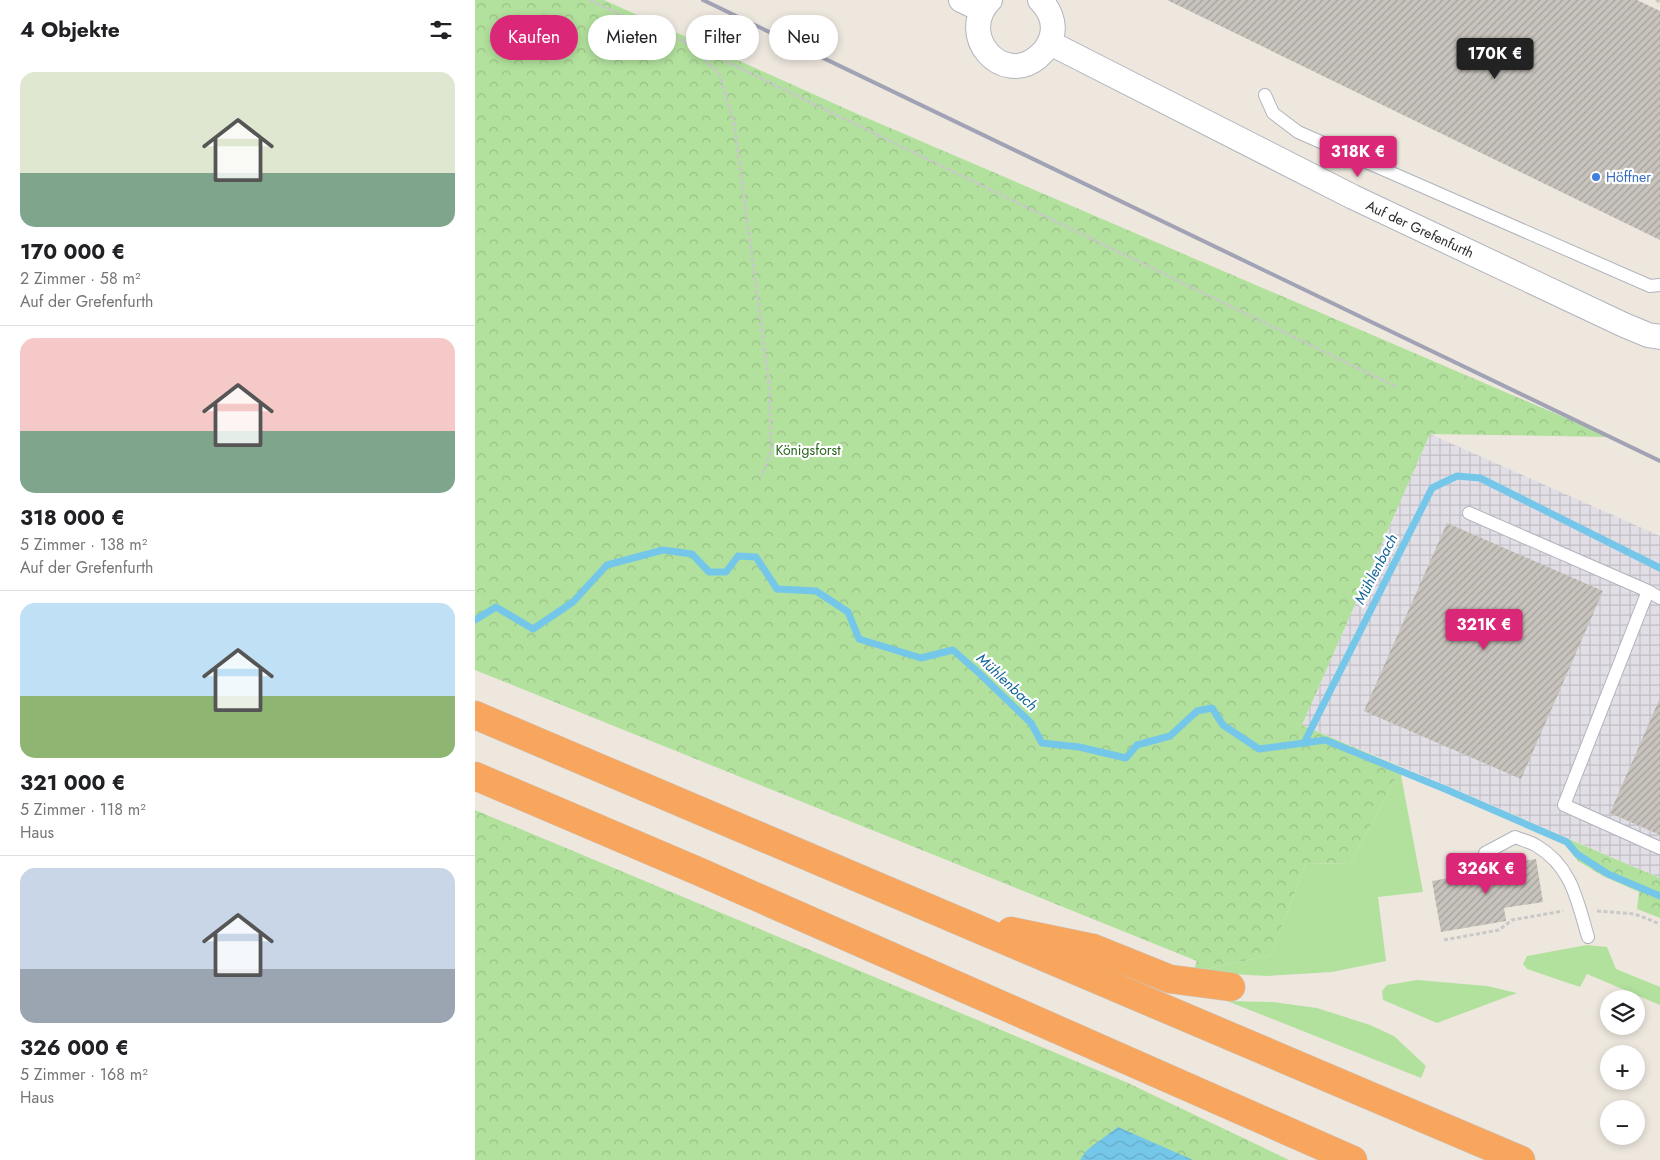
<!DOCTYPE html>
<html lang="de">
<meta charset="utf-8">
<style>
body{margin:0;font-family:Jost,sans-serif;background:#f6f6f6;color:#202124;height:100vh;display:flex;flex-direction:column;font-size:19px;white-space:nowrap}
*{box-sizing:border-box;margin:0}
p{font-size:16px;color:#757577}
.icon{flex:none;width:28px;height:28px;fill:none;stroke:currentColor;stroke-width:2;stroke-linecap:round;stroke-linejoin:round}
.map{position:relative;flex:1;overflow:hidden}
.panel{display:flex;flex-direction:column;background:#fff;width:475px}
.panel>*{flex:none}
.hud{position:absolute;left:15px;top:15px;width:475px;height:45px;display:flex;gap:10px}
.buttons{position:absolute;left:1125px;top:990px;display:grid;gap:10px}
.buttons a{display:grid;place-items:center;width:45px;height:45px;border-radius:50%;background:#fff;box-shadow:0 2px 8px #0003;font-size:25px}
.price{position:absolute;translate:-50% -42px;padding:0 11px;border-radius:5px;background:#db2777;color:#fff;font-size:16px;line-height:32px;filter:drop-shadow(0 1px 2px #0008)}
.price::after{content:'';position:absolute;left:50%;top:30px;width:15px;height:11px;margin-left:-8px;background:inherit;clip-path:polygon(0 0,100% 0,50% 100%)}
.price.on{background:#222;color:#fff}
ul{padding:0;list-style:none}
li{display:grid;align-content:center;gap:10px;height:265px;padding:0 20px}
li+li{border-top:1px solid #e0e0e0}
li span{display:grid;place-items:center;height:155px;border-radius:15px;color:#555}
li>.icon{margin-inline-start:auto}
span .icon{width:90px;height:90px;fill:#fffc;stroke-width:1}
li b{font-size:21px}
h2{display:flex;justify-content:space-between;align-items:center;height:60px;padding:0 20px;font-size:21px}
.tag{padding:0 18px;border-radius:22px;background:#fff;box-shadow:0 2px 8px #0003;font-size:18px;line-height:45px}
.tag.on{background:#db2777;color:#fff}
main{display:flex;flex:1;min-height:0}
.map>svg:first-child{display:block}
.industrial{fill:url(#industrial-grid)}
.grass{fill:#b2e19d}
.forest{fill:url(#forest-crowns)}
.water{fill:url(#water-waves)}
.lines{fill:none;stroke-linecap:round;stroke-linejoin:round}
.stream{stroke:#75c7ea;stroke-width:7}
.building{fill:url(#building-hatch)}
.service-casing{stroke:#b1b4be;stroke-width:14}
.minor-casing{stroke:#b1b4be;stroke-width:26}
.motorway-casing{stroke:#c8c8c8;stroke-width:29}
.path{stroke:#c8c8c8;stroke-width:3;stroke-dasharray:4 2.5;stroke-linecap:butt}
.service{stroke:#fff;stroke-width:12}
.minor{stroke:#fff;stroke-width:24}
.motorway{stroke:#f8a65d;stroke-width:28}
.rail{stroke:#a1a3b5;stroke-width:4}
.shop-dot{fill:#3f7fe0;stroke:#fff;stroke-width:2}
.labels{text-anchor:middle;stroke-width:4.5;stroke-linejoin:round;paint-order:stroke}
.shop-label{font-size:14px;fill:#366cbe;stroke:#fff;text-anchor:start}
.street-label{font-size:14px;fill:#2b2b2b;stroke:#fff}
.park-label{font-size:14px;fill:#2a671d;stroke:#fff}
.water-label{font-size:15px;font-style:italic;fill:#126598;stroke:#fff}
</style>
<main>
<section class="panel">
<h2>4 Objekte<svg class="icon" aria-label="filters" viewBox="0 0 24 24"><path d="M4 7h16M4 17h16"/><circle cx="9" cy="7" r="2"/><circle cx="15" cy="17" r="2"/></svg></h2>
<ul>
<li><span style="background:linear-gradient(#dfe7d0 65%,#7fa58c 0)"><svg class="icon" aria-label="home" viewBox="0 0 24 24"><path d="M3 11l9-7 9 7M6 9v11h12V9"/></svg></span><div><b>170 000 €</b><p>2 Zimmer · 58 m²</p><p>Auf der Grefenfurth</p></div></li>
<li><span style="background:linear-gradient(#f6c9c9 60%,#7fa58c 0)"><svg class="icon" aria-label="home" viewBox="0 0 24 24"><path d="M3 11l9-7 9 7M6 9v11h12V9"/></svg></span><div><b>318 000 €</b><p>5 Zimmer · 138 m²</p><p>Auf der Grefenfurth</p></div></li>
<li><span style="background:linear-gradient(#bfe0f5 60%,#8fb573 0)"><svg class="icon" aria-label="home" viewBox="0 0 24 24"><path d="M3 11l9-7 9 7M6 9v11h12V9"/></svg></span><div><b>321 000 €</b><p>5 Zimmer · 118 m²</p><p>Haus</p></div></li>
<li><span style="background:linear-gradient(#c9d6e8 65%,#9aa5b1 0)"><svg class="icon" aria-label="home" viewBox="0 0 24 24"><path d="M3 11l9-7 9 7M6 9v11h12V9"/></svg></span><div><b>326 000 €</b><p>5 Zimmer · 168 m²</p><p>Haus</p></div></li>
</ul>
</section>
<div class="map">
<svg width="1185" height="1160" viewBox="0 0 1185 1160">
<defs>
<pattern id="industrial-grid" width="8" height="8" patternUnits="userSpaceOnUse" patternTransform="scale(1.25)"><rect width="8" height="8" fill="#e1dee5"/><path d="M0 4h8M4 0v8" fill="none" stroke="#c1bfc5"/></pattern>
<pattern id="forest-crowns" width="20" height="18" patternUnits="userSpaceOnUse" patternTransform="scale(1.25)"><rect width="20" height="18" fill="#b2e19d"/><path d="M2 6a3 3 0 1 1 6 0M12 15a3 3 0 1 1 6 0" fill="none" stroke="#99c187"/></pattern>
<pattern id="water-waves" width="16" height="10" patternUnits="userSpaceOnUse" patternTransform="scale(1.25)"><rect width="16" height="10" fill="#75c7ea"/><path d="M0 5q4-4 8 0t8 0" fill="none" stroke="#65abc9"/></pattern>
<pattern id="building-hatch" width="6" height="6" patternUnits="userSpaceOnUse" patternTransform="scale(1.25)"><rect width="6" height="6" fill="#c8c4bd"/><path d="M-1 1l2-2M0 6l6-6M5 7l2-2" fill="none" stroke="#a39f9a"/></pattern>
</defs>
<rect width="100%" height="100%" fill="#ede7de"/>
<path class="industrial" d="M955 434 1185 536V878L971 785 827 725Z"/>
<path class="grass" d="M925 770 948 892 903 897 911 961 857 972 792 976 718 972 796 955 831 863 875 864Z
M1112 945 1132 947 1141 969 1185 987V1005L1112 974 1105 987 1052 969 1048 964 1052 956Z
M942 980 1012 986 1042 993 962 1023 908 1000 907 991 912 985Z
M752 1001 798 1002 842 1008 895 1025 919 1036 951 1066 946 1078Z"/>
<path class="forest" d="M0 0H129L378 112 1135 437 955 434 827 725 1185 878V918L1162 909 1164 892 1128 876 1103 861 1090 845 925 770 875 864 831 863 796 955 718 972 722 961 0 670Z
M0 810 653 1083 814 1160H0Z"/>
<path class="water" d="M643 1127 718 1160H605L612 1150Z"/>
<g class="lines">
<path class="stream" d="M0 620 21 607 58 629 98 602 132 565 188 550 217 554 234 572H251L263 556 281 557 302 589 341 591 373 612 384 639 446 658 478 650 504 673 556 723 567 743 604 747 651 758 662 745 695 736 722 711 737 708 748 725 784 749 829 743 957 488 982 476 1005 478 1185 568
M829 743 850 740 970 789 1092 842 1102 854 1133 874 1185 896"/>
</g>
<path class="building" d="M692 0H1162L1185 11V240Z
M972 523 1128 591 1046 779 889 711Z
M1185 698V835L1135 813Z
M1061 859 1068 902 1029 908 1031 921 966 932 957 881 1019 870 1018 866Z"/>
<g class="lines">
<g class="service-casing">
<path id="service" d="M790 95 798 113 823 132 1175 286 1185 285
M994 513 1173 591 1185 598
M1173 591 1089 805 1185 848
M1010 853 1040 837C1047 840 1056 842 1062 846 1097 867 1102 900 1113 937"/>
</g>
<g class="minor-casing">
<path id="minor" d="M486 0 507 10
M515 0C481 35 527 87 563 57 570 51 575 44 577 35 580 22 574 9 565 0
M575 43 878 197 1149 325 1173 335 1185 337"/>
</g>
<g class="motorway-casing">
<path id="motorway" d="M0 715 1046 1160
M0 776 225 872 878 1160
M536 931 618 948 695 979 756 987"/>
</g>
<path class="path" d="M115 0 154 19 209 41 244 73 259 123 294 382 296 451 286 477
M1181 0 1185 2
M209 41 922 387
M1122 911 1160 914 1185 924
M969 940 1024 930 1037 920 1088 911"/>
<use href="#service" class="service"/>
<use href="#minor" class="minor"/>
<use href="#motorway" class="motorway"/>
<path class="rail" d="M228 0 1185 461"/>
</g>
<circle class="shop-dot" cx="1121" cy="177" r="5"/>
<g class="labels">
<g class="shop-label">
<text x="1131" y="182">Höffner</text>
</g>
<g class="street-label">
<text transform="translate(945 229) rotate(25)" y="5">Auf der Grefenfurth</text>
</g>
<g class="park-label">
<text x="333" y="455">Königsforst</text>
</g>
<g class="water-label">
<text transform="translate(901 569) rotate(-63)" y="5">Mühlenbach</text>
<text transform="translate(532 682) rotate(43)" y="5">Mühlenbach</text>
</g>
</g>
</svg>
<div class="buttons">
<a><svg class="icon" aria-label="layers" viewBox="0 0 24 24"><path d="M12 4l9 5-9 5-9-5zM3 14l9 5 9-5"/></svg></a>
<a>+</a>
<a>−</a>
</div>
<b class="price on" style="left:1020px;top:80px">170K €</b>
<b class="price" style="left:883px;top:178px">318K €</b>
<b class="price" style="left:1009px;top:651px">321K €</b>
<b class="price" style="left:1011px;top:895px">326K €</b>
<div class="hud">
<a class="tag on">Kaufen</a>
<a class="tag">Mieten</a>
<a class="tag">Filter</a>
<a class="tag">Neu</a>
</div>
</div>
</main>
